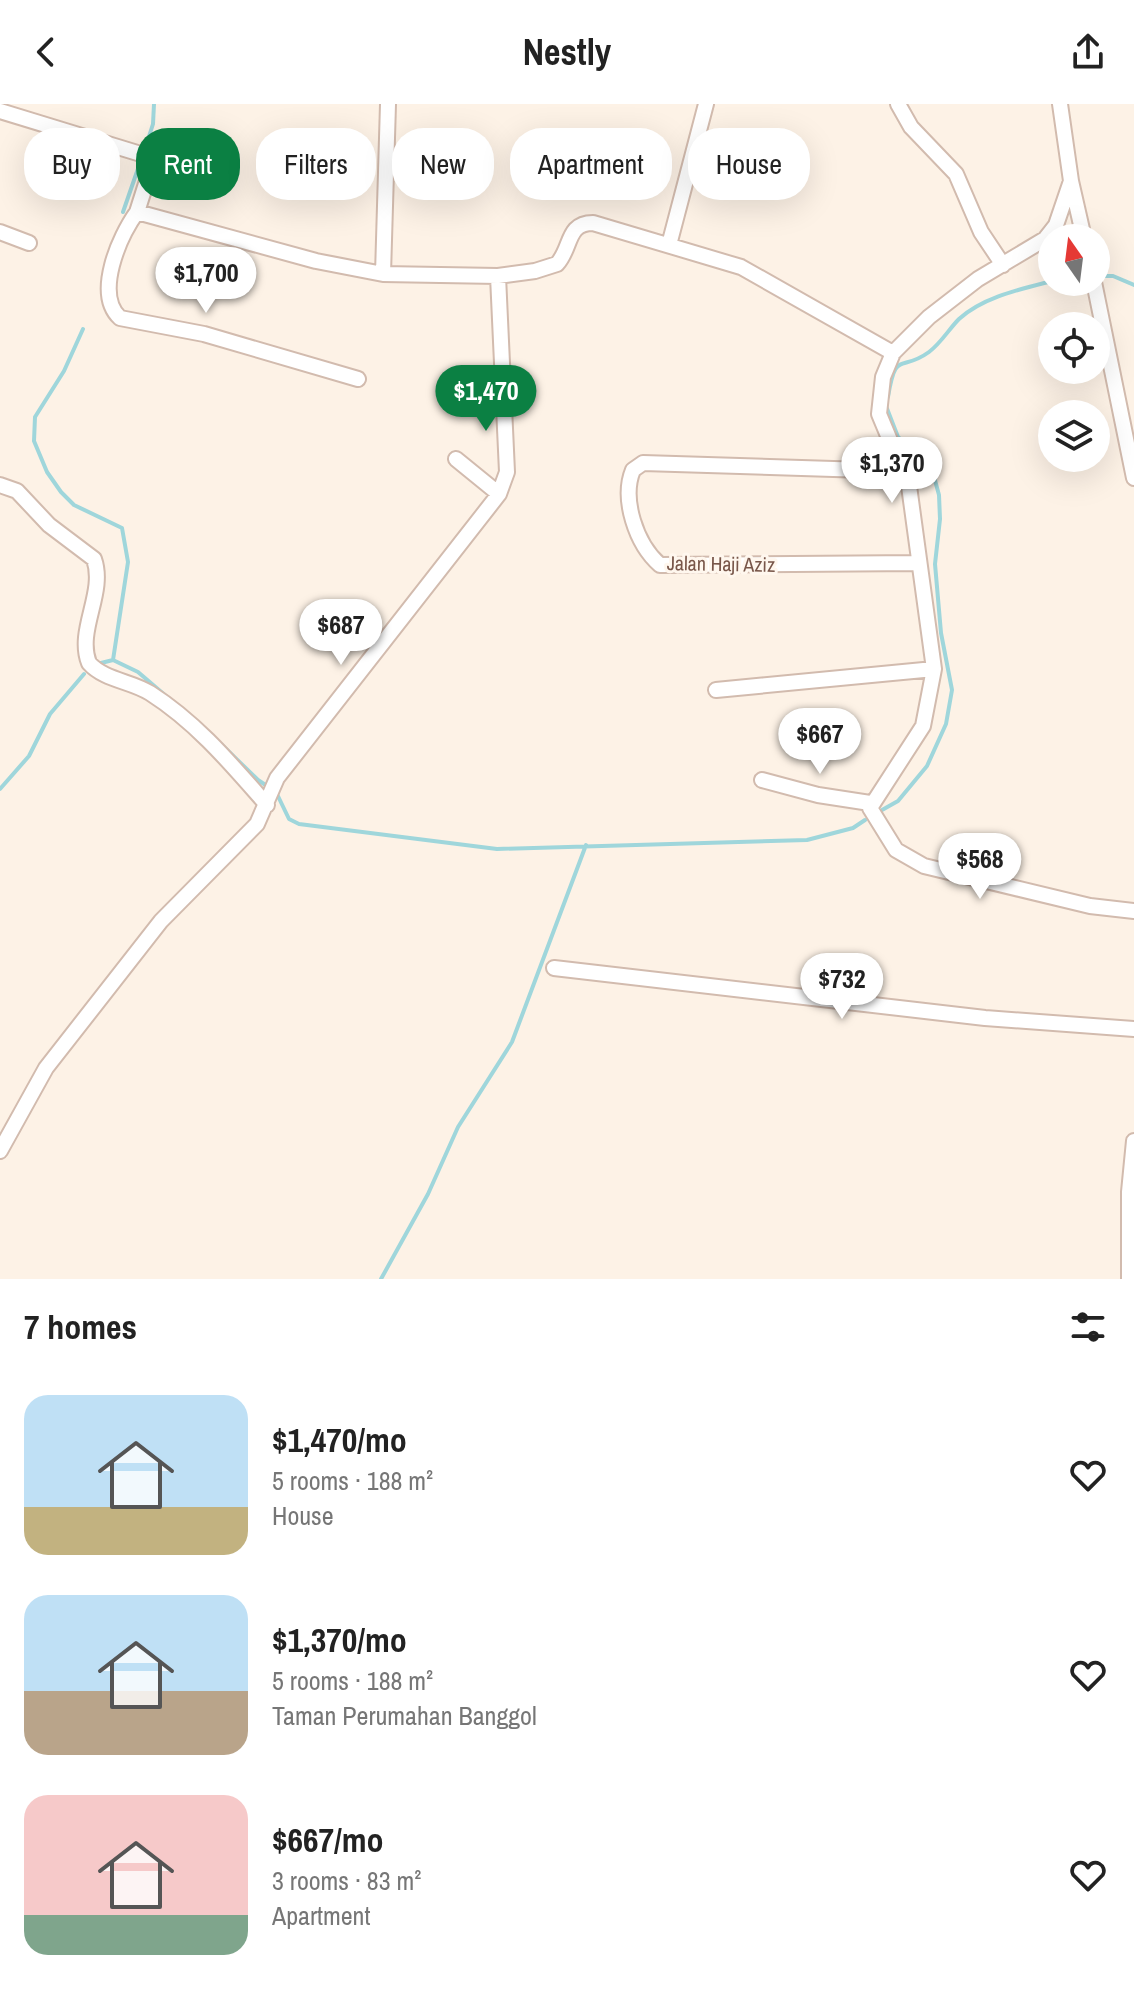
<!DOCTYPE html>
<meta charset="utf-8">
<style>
body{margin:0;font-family:"Archivo Narrow",sans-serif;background:#f2f2f2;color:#222;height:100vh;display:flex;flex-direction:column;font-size:30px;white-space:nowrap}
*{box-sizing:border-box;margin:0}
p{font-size:26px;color:#767676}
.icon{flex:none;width:44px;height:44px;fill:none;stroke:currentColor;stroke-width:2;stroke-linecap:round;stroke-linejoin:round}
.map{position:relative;height:1175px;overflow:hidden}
.panel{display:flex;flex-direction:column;background:#fff;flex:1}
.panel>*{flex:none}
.top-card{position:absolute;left:24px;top:24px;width:1086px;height:72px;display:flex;gap:16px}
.needle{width:52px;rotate:346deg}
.fabs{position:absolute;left:1038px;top:120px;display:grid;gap:16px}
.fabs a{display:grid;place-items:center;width:72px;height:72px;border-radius:50%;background:#fff;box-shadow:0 8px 32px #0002;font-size:40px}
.price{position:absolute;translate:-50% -68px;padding:0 18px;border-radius:28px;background:#fff;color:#222;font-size:26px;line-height:52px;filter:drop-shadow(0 2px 4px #0008)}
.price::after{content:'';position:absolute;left:50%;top:48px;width:24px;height:18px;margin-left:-12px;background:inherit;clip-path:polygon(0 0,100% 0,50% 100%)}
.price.active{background:#0b8043;color:#fff}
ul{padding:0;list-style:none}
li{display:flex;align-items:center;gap:24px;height:200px;padding:0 24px}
li span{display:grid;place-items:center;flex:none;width:224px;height:160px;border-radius:24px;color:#555}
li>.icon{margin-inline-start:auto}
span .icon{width:96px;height:96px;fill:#fffc;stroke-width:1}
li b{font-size:34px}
h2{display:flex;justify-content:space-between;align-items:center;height:96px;padding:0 24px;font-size:34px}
.chip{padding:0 28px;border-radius:32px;background:#fff;box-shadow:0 8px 32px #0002;font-size:28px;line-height:72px}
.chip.active{background:#0b8043;color:#fff}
header{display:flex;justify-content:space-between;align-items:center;height:104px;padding:0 24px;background:#fff;font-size:36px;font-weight:700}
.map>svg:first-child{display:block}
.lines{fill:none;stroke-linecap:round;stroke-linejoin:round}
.stream{stroke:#9fd6db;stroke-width:4}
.minor-casing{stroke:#d2bbae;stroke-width:18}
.minor{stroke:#fff;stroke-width:14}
.labels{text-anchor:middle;stroke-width:6;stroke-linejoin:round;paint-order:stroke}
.street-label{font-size:20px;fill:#785649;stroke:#fff7ee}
</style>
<header><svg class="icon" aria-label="back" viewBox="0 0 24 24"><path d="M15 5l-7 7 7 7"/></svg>Nestly<svg class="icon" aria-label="share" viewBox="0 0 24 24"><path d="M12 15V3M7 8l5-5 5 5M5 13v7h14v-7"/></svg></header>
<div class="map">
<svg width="1134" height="1175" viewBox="0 0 1134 1175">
<rect width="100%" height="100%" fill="#fdf2e6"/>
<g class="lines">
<path class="stream" d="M144 48 153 20 154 0
M123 108 141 56
M1096 172H1113L1134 181
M83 225 64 267 35 313 34 337 47 368 61 388 74 401 122 424 128 458 113 556
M888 293C896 245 900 269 929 248 941 239 949 225 959 215 983 193 1021 185 1052 177
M97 560 113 556 138 568 166 592
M221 640 258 676 276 688 289 715 299 720 497 745 807 736 853 724 865 716
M0 685 29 652 50 610 84 570
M882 706 898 697 927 662 946 620 952 586 941 529 935 460 940 415 939 391 930 358 898 333 886 302
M381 1175 428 1090 458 1023 512 938 586 741"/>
<g class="minor-casing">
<path id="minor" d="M898 0 911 23 956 70 981 128 1003 161
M1060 0 1071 77 1084 134
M0 7 144 51 151 64 137 108 316 157 383 170 498 172 535 167 557 160C572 144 566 119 593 119L741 163 893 249
M1071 77 1056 121 1045 135 978 175 929 213 893 249 883 273 879 310 909 382 934 565 923 622 870 704 896 746 924 762 1090 802 1134 807
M137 108C119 133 94 190 120 214L204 230 358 275
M0 128 29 139
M669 141 706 0
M383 170 388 0
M1094 178 1134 374
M456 355 499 390
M902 364 865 366 643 359 633 366C621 395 636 440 660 461L917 459
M0 381 17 387 49 421 94 455C106 489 76 526 89 559 104 576 131 577 150 589 197 619 231 660 267 701
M716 586 934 565
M762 676 818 691 870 699
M554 864 985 914 1134 925
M0 1047 46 964 161 817 257 720 277 674 499 390 507 368 498 172
M1129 1175V1088L1134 1037"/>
</g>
<use href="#minor" class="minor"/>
</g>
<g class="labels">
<g class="street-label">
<text transform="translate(721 460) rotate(1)" y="7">Jalan Haji Aziz</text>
</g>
</g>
</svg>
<div class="fabs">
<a><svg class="needle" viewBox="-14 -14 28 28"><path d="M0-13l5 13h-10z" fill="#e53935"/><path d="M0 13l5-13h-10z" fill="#767676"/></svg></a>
<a><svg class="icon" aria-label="locate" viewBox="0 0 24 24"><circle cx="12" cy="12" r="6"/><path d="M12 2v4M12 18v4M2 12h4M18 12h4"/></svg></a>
<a><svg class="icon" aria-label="layers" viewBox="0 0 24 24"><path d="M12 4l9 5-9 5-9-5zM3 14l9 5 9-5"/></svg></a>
</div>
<b class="price" style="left:206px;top:211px">$1,700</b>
<b class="price active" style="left:486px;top:329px">$1,470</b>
<b class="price" style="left:892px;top:401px">$1,370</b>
<b class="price" style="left:341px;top:563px">$687</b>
<b class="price" style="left:820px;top:672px">$667</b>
<b class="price" style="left:980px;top:797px">$568</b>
<b class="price" style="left:842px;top:917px">$732</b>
<div class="top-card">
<a class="chip">Buy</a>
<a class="chip active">Rent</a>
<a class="chip">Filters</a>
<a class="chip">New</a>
<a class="chip">Apartment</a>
<a class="chip">House</a>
</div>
</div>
<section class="panel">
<h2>7 homes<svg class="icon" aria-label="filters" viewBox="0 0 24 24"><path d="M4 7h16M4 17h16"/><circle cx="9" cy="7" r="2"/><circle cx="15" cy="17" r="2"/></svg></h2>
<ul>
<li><span style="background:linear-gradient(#bfe0f5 70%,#c2b280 0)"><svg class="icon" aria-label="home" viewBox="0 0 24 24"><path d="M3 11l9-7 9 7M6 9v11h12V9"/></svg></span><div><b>$1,470/mo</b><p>5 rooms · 188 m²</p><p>House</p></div><svg class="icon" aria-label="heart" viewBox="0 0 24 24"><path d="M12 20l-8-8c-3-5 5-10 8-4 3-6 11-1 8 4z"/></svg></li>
<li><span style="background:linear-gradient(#bfe0f5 60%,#b9a48a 0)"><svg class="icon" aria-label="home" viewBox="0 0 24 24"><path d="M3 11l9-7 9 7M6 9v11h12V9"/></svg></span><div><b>$1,370/mo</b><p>5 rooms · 188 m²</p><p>Taman Perumahan Banggol</p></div><svg class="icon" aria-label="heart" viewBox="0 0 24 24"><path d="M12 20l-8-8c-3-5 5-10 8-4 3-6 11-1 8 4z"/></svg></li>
<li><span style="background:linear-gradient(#f6c9c9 75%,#7fa58c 0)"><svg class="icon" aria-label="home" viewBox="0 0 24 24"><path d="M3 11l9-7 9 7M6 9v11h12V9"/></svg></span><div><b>$667/mo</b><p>3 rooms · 83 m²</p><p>Apartment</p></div><svg class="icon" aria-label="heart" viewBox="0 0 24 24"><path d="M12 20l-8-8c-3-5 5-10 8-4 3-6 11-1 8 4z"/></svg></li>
</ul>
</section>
